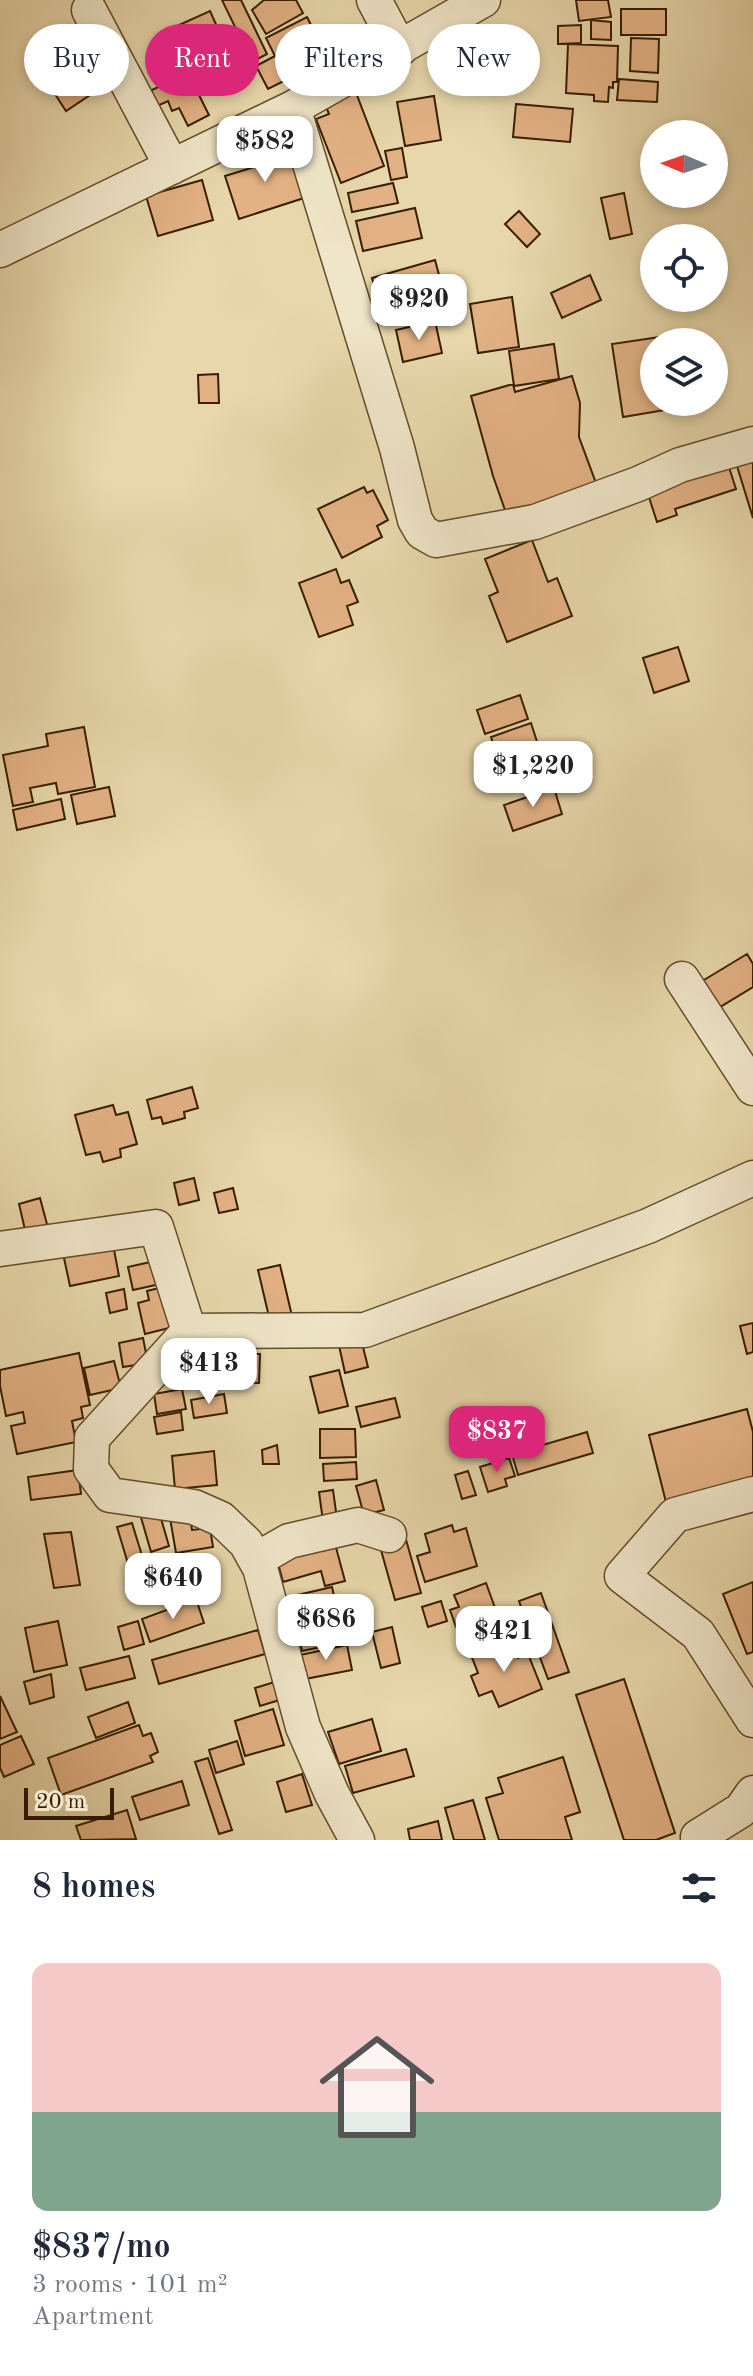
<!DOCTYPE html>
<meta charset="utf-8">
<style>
body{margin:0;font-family:"Old Standard TT",serif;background:#f2f2f3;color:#1f2937;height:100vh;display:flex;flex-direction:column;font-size:30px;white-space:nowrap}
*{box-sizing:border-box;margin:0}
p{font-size:26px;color:#747a83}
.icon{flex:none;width:44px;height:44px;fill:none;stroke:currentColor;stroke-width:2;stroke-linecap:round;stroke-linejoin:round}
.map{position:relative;height:1840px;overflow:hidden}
.drawer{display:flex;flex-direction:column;background:#fff;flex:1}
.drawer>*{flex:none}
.top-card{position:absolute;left:24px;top:24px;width:706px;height:72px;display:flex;gap:16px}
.needle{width:52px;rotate:272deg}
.controls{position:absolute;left:640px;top:120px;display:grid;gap:16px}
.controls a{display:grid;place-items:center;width:88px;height:88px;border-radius:50%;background:#fff;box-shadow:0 4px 12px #0003;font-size:40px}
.scale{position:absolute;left:24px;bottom:20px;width:90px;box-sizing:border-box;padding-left:8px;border:4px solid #381e00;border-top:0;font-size:22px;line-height:28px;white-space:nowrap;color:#381e00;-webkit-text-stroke:6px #efe5c8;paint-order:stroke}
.price{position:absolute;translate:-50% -68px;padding:0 18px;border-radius:16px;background:#fff;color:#222;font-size:26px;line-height:52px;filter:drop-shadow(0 2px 4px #0008)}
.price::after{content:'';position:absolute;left:50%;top:48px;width:24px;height:18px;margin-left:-12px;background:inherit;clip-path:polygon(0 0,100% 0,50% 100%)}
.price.active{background:#db2777;color:#fff}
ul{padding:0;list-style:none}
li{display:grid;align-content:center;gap:16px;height:424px;padding:0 32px}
li span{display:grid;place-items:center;height:248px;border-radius:16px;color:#555}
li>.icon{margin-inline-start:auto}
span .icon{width:144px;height:144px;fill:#fffc;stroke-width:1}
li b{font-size:34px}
h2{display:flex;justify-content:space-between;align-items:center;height:96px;padding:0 32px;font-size:34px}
.tag{padding:0 28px;border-radius:36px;background:#fff;box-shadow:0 4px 12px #0003;font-size:28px;line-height:72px}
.tag.active{background:#db2777;color:#fff}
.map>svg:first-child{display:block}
.building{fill:#e3b284;stroke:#381e00;stroke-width:2}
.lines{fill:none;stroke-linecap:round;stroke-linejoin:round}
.minor-casing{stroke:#644c2a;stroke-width:37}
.minor{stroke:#efe5c8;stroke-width:34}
</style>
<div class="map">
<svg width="753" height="1840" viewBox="0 0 753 1840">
<rect width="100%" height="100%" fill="#e7d7aa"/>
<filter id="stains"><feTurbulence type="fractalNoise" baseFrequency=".0025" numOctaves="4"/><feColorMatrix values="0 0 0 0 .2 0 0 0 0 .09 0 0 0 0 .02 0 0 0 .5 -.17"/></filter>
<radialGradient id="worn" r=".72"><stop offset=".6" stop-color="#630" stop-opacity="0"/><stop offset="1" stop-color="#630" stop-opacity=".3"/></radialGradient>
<path class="building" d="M222 0H241L267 54 252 62Z
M264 0H296L303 13 266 34 252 10Z
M576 0H608L611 17 579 21Z
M621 9H666V35H621Z
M210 11 230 56 199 70 179 25Z
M307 17 328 59 268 89 256 66 275 56 266 38Z
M591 20 611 22V40L591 39Z
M581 25V43L558 44V26Z
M458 34 482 35 480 83 455 82Z
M631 38 659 39 658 73 630 71Z
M95 44 117 77 66 111 44 77Z
M568 44 618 46 617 82H613V88L609 87 608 102 594 101V95L566 93Z
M619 79 658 82 657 102 617 100Z
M192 81 209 115 188 126 179 108 172 111 168 101 157 106 150 91 166 83 170 92Z
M355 90 384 166 341 183 316 119 329 114 324 102Z
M434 96 441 140 405 146 397 102Z
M516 104 573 109 570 142 513 137Z
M287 145 304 198 239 219 225 176 261 165 257 154Z
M402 148 407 177 391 180 385 151Z
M202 180 213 220 158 236 146 196Z
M393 183 398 203 352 212 348 193Z
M624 193 632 234 610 239 601 198Z
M415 208 422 238 363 251 356 221Z
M519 211 540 234 527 247 505 224Z
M435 260 447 305 384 323 372 278Z
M590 275 601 300 562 318 551 293Z
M512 297 519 347 478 353 470 304Z
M435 321 442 353 403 362 396 330Z
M660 337 661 342H654V402H670L671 409 623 417 612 344Z
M554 344 559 379 514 386 509 351Z
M218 374 219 403H199L198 375Z
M572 376 580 403 579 437 600 494 511 527 493 476 471 396 513 384 515 392Z
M726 458 736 489 675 509 677 515 657 522 645 485Z
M753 462V518L737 466Z
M364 487 367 493 373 490 388 520 377 526 382 537 342 558 318 509Z
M532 540 548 582 557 578 572 616 507 642 489 596 498 592 485 559Z
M336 569 341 583 349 580 358 602 347 606 353 625 319 637 299 583Z
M678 647 689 681 654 693 643 658Z
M520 695 528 719 485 734 477 710Z
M531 723 540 751 500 764 491 737Z
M84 727 95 787 58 794 56 783 30 788 33 802 13 806 3 755 48 746 46 734Z
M109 787 115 816 77 824 71 795Z
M554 788 562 814 513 831 504 805Z
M61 799 65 819 17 830 13 810Z
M747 954 753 964V987L715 1010 699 983Z
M192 1087 198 1108 184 1112 185 1118 163 1124 161 1117 152 1119 147 1100Z
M113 1105 116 1115 128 1112 137 1144 120 1149 121 1157 103 1162 100 1152 86 1155 75 1115Z
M194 1178 199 1200 179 1205 174 1183Z
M233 1188 238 1209 219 1213 214 1193Z
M40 1198 48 1228 26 1234 19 1204Z
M111 1234 119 1276 70 1286 61 1244Z
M155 1261 160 1284 133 1290 128 1267Z
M280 1265 292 1316 270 1321 258 1270Z
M163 1287 173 1327 145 1334 138 1303 149 1300 147 1291Z
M124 1289 127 1309 110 1313 106 1293Z
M753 1323V1352L747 1354 740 1326Z
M360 1335 368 1367 345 1373 338 1341Z
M143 1338 148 1363 123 1367 119 1343Z
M79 1353 90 1405 81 1407 83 1418 72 1421 76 1442 17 1454 11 1426 25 1423 23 1412 6 1416 0 1386V1370Z
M235 1353 260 1354 259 1383 234 1382Z
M114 1361 121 1388 90 1395 84 1368Z
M339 1370 348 1406 319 1413 310 1377Z
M182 1389 186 1409 157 1414 154 1394Z
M224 1394 227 1413 194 1418 191 1400Z
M395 1398 400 1417 361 1427 356 1407Z
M747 1409 753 1432V1487L668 1510 649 1435Z
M181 1412 183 1430 157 1434 154 1417Z
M320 1429H355L356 1457 320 1458Z
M587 1432 593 1453 518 1475 512 1454Z
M277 1445 279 1464H263L262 1450Z
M214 1451 217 1485 175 1489 172 1456Z
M509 1458 515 1476 505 1479 507 1486 488 1492 480 1467Z
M356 1462 357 1479 324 1481 323 1464Z
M78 1470 81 1494 31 1500 28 1477Z
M468 1471 476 1495 462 1499 455 1475Z
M376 1480 384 1510 364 1515 356 1486Z
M333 1490 337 1519 323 1521 319 1492Z
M158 1508 169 1546 151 1552 140 1514Z
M190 1515 192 1530 210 1528 213 1547 176 1553 170 1518Z
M132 1523 144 1562 129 1567 117 1527Z
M452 1525 454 1532 466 1528 477 1566 425 1582 417 1556 430 1552 425 1534Z
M71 1532 80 1585 54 1588 44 1534Z
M405 1536 421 1593 395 1600 379 1543Z
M334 1540 345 1581 325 1586 321 1571 283 1582 276 1556Z
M753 1582V1652L747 1654 723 1594Z
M486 1583 502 1627 468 1638 463 1625 456 1627 450 1610 459 1607 454 1595Z
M332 1587 336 1604 293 1615 289 1597Z
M541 1593 569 1672 548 1679 519 1601Z
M196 1599 204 1623 150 1642 142 1619Z
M441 1601 447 1621 428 1627 422 1607Z
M334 1608 336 1619 350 1616 355 1640 302 1651 295 1617Z
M58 1621 67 1665 34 1672 25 1628Z
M138 1621 144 1644 124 1650 118 1627Z
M392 1627 400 1663 381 1668 372 1632Z
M258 1630 265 1654 159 1684 152 1660Z
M510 1639 518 1658 528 1654 542 1689 499 1707 492 1691 479 1696 471 1676 478 1673 471 1655Z
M347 1645 352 1670 305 1679 300 1655Z
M129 1656 135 1678 86 1690 80 1668Z
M51 1674 54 1697 30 1704 24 1682Z
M624 1679 675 1833 656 1840H624L576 1695Z
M281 1680 286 1698 260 1706 255 1688Z
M0 1696 17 1732 0 1739Z
M128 1702 135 1723 96 1738 88 1717Z
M273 1709 284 1745 245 1756 235 1721Z
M372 1719 381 1751 339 1764 328 1732Z
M139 1725 143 1736 151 1733 158 1752 150 1756 153 1762 61 1795 48 1758Z
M21 1736 34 1764 4 1777 0 1768V1745Z
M237 1741 244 1764 216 1773 209 1750Z
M406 1749 414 1776 353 1793 345 1766Z
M563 1757 580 1812 565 1817 572 1840H499L486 1798 503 1793 498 1778Z
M208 1758 232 1830 219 1834 195 1762Z
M302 1774 312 1805 286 1812 277 1782Z
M182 1781 189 1805 140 1820 132 1797Z
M473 1800 485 1840H454L445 1808Z
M127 1810 136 1839 81 1840 76 1826Z
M438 1821 442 1840H410L408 1829Z"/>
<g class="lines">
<g class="minor-casing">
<path id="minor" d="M374 0 400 49
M89 10 172 167
M293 108 397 448 415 520 422 532 436 540 535 522 638 484 680 465 753 444
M0 250 293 108 483 0
M682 979 753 1088
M0 1249 156 1227 189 1331 92 1438 91 1469 110 1495 194 1507 221 1519 246 1543 260 1568 303 1727 332 1794 357 1840
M189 1331 365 1330 648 1226 753 1178
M753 1494 675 1515 622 1576 698 1634 753 1720
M256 1560 289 1541 358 1525 389 1535
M699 1840 698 1837 741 1810 753 1793"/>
</g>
<use href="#minor" class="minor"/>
</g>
<rect width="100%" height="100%" filter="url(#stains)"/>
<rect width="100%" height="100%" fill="url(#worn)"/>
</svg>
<div class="controls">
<a><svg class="needle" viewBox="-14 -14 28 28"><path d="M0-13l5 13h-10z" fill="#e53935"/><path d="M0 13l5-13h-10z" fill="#747a83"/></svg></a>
<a><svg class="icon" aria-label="locate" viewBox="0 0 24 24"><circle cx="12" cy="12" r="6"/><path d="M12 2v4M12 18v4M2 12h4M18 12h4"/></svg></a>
<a><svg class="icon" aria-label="layers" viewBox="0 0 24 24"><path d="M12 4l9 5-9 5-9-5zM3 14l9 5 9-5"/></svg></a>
</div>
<div class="scale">20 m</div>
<b class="price" style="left:265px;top:184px">$582</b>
<b class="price" style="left:419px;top:342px">$920</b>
<b class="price" style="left:533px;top:809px">$1,220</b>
<b class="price" style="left:209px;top:1406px">$413</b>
<b class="price active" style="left:497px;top:1474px">$837</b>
<b class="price" style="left:173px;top:1621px">$640</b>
<b class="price" style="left:326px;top:1662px">$686</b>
<b class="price" style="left:504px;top:1674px">$421</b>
<div class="top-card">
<a class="tag">Buy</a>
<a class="tag active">Rent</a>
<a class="tag">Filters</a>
<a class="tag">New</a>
</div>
</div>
<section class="drawer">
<h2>8 homes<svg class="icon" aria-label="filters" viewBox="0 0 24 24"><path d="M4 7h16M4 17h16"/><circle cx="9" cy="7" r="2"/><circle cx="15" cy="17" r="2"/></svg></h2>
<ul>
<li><span style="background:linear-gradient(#f6c9c9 60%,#7fa58c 0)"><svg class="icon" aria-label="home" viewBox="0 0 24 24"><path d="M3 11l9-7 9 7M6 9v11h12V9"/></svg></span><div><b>$837/mo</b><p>3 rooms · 101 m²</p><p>Apartment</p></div></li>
</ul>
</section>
